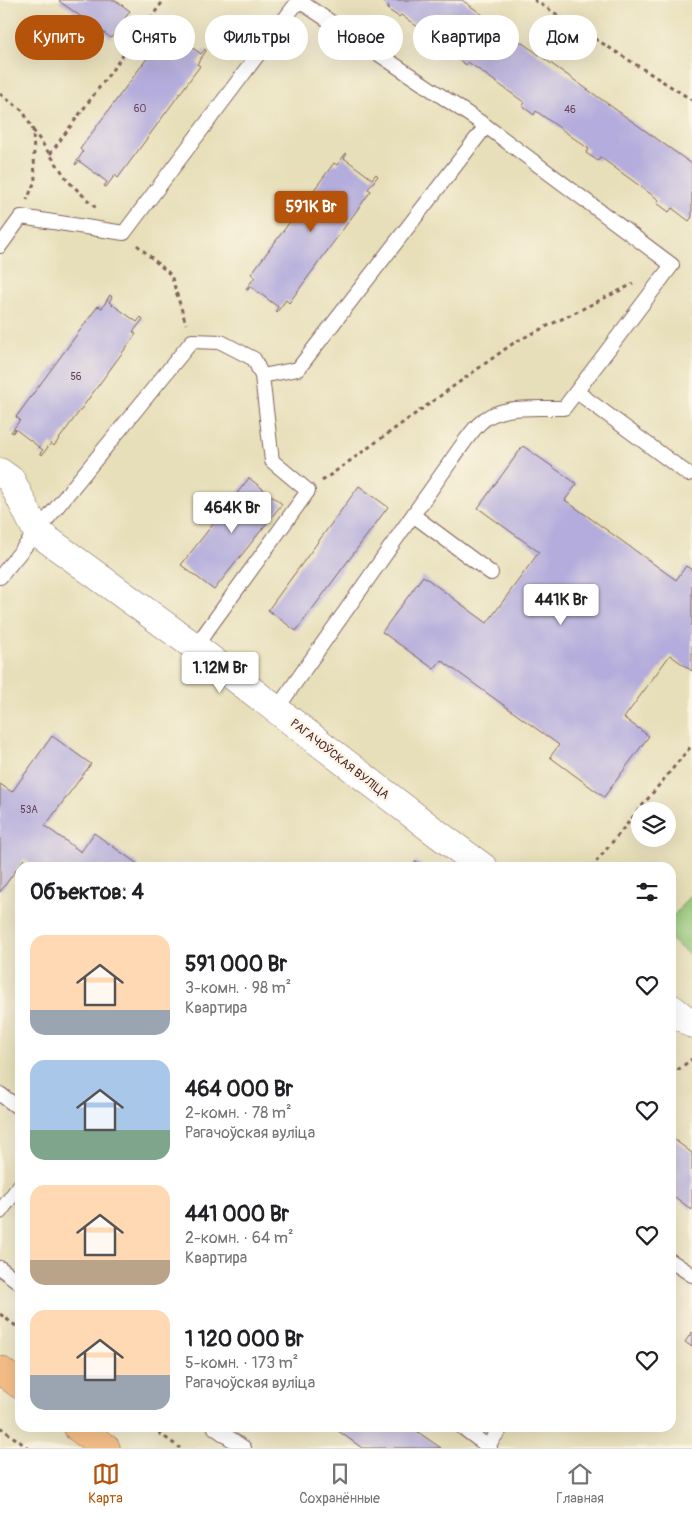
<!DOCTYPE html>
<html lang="ru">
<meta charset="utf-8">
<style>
body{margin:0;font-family:Pangolin,sans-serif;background:#f2f2f2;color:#202124;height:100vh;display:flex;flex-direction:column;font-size:19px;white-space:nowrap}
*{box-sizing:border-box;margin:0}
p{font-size:16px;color:#757577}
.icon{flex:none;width:28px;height:28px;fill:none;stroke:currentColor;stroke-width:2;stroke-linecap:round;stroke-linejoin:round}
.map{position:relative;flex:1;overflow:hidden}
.panel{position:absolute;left:15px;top:862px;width:661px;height:570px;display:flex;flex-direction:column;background:#fff;border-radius:15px;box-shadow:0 5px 20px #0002}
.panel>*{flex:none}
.hud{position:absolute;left:15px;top:15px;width:662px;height:45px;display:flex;gap:10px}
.controls{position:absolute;left:631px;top:802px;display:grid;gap:10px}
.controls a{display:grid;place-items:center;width:45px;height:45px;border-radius:50%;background:#fff;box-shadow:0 5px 20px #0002;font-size:25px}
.price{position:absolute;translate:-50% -42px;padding:0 11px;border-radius:5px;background:#fff;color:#222;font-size:16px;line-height:32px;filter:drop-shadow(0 1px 2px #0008)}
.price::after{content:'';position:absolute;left:50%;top:30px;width:15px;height:11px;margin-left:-8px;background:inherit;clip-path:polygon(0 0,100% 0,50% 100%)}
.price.active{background:#b45309;color:#fff}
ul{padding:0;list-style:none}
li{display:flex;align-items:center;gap:15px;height:125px;padding:0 15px}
li span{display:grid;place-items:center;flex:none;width:140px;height:100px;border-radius:15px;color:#555}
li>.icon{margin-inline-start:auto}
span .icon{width:60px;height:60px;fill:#fffc;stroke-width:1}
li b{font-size:21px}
h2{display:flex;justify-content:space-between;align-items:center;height:60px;padding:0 15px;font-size:21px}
.chip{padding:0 18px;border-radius:22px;background:#fff;box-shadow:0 5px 20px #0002;font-size:18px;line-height:45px}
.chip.active{background:#b45309;color:#fff}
.tab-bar{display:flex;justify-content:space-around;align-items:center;height:70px;border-top:1px solid #e0e0e0;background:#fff;font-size:14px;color:#757577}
.tab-bar a{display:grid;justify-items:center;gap:2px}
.tab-bar .active{color:#b45309}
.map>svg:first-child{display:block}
.green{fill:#93c677;stroke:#6e7251}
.building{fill:#b3acdc}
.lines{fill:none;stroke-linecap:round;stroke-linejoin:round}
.lane-casing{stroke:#81625d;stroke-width:16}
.street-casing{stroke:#81625d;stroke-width:29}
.primary-casing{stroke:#81625d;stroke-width:29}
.path{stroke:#81625d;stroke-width:3;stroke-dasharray:4 4;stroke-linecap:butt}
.lane{stroke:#fff;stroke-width:14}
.street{stroke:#fff;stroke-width:28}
.primary{stroke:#f5be86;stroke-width:28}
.labels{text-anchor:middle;stroke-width:5;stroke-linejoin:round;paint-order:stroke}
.number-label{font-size:10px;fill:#644257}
.street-label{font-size:12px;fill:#4a1f2b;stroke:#fcf5e5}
</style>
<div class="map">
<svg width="692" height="1448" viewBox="0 0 692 1448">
<rect width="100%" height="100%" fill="#fcf5e5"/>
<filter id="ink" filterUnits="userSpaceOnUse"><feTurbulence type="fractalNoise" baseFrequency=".02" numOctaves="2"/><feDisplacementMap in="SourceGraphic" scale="10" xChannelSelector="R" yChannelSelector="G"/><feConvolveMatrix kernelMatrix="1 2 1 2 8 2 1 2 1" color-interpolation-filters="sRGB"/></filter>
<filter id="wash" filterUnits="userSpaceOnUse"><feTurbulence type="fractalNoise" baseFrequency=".0096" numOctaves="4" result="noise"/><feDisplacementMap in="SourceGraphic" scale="20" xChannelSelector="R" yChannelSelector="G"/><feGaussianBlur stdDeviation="1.12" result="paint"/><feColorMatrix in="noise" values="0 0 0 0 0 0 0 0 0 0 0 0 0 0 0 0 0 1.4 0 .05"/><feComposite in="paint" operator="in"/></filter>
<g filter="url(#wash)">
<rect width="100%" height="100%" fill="#e7dfb9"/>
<path class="green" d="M692 893V957L671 940V919Z"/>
<g id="blocks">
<path class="building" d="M60 0H115L130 11 111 38 59 1Z
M380 0H462L692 164V217L689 221 672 208 669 212 657 203 659 200 600 157 598 161 586 153 589 149 536 111 534 115 522 106 525 103 468 62 466 65 454 56 456 54 401 15 399 17 387 9 389 6Z
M39 16 58 30 45 47 26 34Z
M174 28 176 29 173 33 201 54 205 49 206 51 197 64 200 66 118 178 115 175 106 187 104 186 107 182 79 161 76 165 75 164 83 152 80 149 162 38 165 40Z
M346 153 347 154 344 158 372 179 376 174 378 176 368 189 371 191 289 303 286 300 277 312 276 311 278 307 250 286 248 290 246 289 255 277 251 274 334 163 337 165Z
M110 295 112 297 109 302 137 322 141 317 143 319 133 332 136 334 54 446 51 443 42 455 40 453 43 450 15 429 13 433 11 432 20 420 16 417 98 306 102 308Z
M523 446 577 484 565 500 676 580 686 566 692 570V671L670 655 624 718 649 736 604 797 550 757 559 745 441 660 434 669 382 632 423 576 487 623 539 552 478 508Z
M249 478 282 504 214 590 181 565Z
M359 486 388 507 296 631 268 610Z
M52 736 91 764 45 826 81 852 94 833 139 865 137 868H35L24 859 0 892V784L12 792Z
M416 861 425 868H411Z
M671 1137 692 1153V1210L671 1194Z
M692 1332V1347L685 1342Z
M334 1428H412L441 1448H362Z"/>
</g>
</g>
<g filter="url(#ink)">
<use href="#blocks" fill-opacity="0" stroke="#81625d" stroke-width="1"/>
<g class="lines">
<g class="lane-casing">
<path id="lane" d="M0 246 21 217 124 233 299 0
M577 392 688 474
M413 515 491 573
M0 577 192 341 221 342 254 359 262 376 298 369 486 126
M195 647 308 491 272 461 262 376
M276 710 453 458C461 447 469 434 479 424 499 403 538 409 564 408L672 265 486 126 298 0
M0 1094 20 1109
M0 1212 20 1185
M671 1261 692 1275
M0 1268 20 1283
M215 1428 244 1448
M463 1428 490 1448
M486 1448 501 1428"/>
</g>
<g class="street-casing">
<path id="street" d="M0 472 11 480 37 532 195 647 434 831 484 868
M671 1008 692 1024"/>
</g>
<g class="primary-casing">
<path id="primary" d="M0 1370 20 1385
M78 1428 106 1448"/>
</g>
<path class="path" d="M534 0 692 100
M0 94 23 111 33 130 35 181 27 200
M33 130 69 182 97 209
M50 154 164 0
M137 245 171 275 186 324
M322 481 515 342 633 284
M591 868 692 745
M671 1075 692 1059
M0 1314 20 1329
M0 1427 28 1448
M152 1428 180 1448"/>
<use href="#lane" class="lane"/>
<use href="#street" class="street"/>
<use href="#primary" class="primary"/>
</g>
</g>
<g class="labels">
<g class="number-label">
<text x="140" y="112">60</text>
<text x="570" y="113">46</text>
<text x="76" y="380">56</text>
<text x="29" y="813">53А</text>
</g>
<g class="street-label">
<text transform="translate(340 759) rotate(38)" y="4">РАГАЧОЎСКАЯ ВУЛІЦА</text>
</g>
</g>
</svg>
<div class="controls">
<a><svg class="icon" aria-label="layers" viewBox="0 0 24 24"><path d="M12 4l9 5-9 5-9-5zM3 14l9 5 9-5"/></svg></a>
</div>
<b class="price active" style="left:311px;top:233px">591K Br</b>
<b class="price" style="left:232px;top:534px">464K Br</b>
<b class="price" style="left:561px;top:626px">441K Br</b>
<b class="price" style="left:220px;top:694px">1.12M Br</b>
<div class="hud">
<a class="chip active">Купить</a>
<a class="chip">Снять</a>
<a class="chip">Фильтры</a>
<a class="chip">Новое</a>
<a class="chip">Квартира</a>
<a class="chip">Дом</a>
</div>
<section class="panel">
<h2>Объектов: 4<svg class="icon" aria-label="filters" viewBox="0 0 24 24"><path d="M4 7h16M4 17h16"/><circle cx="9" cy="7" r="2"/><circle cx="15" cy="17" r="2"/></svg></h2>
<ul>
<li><span style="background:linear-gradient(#ffd9b3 75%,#9aa5b1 0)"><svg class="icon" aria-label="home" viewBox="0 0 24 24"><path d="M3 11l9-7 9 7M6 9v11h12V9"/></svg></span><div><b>591 000 Br</b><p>3-комн. · 98 m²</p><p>Квартира</p></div><svg class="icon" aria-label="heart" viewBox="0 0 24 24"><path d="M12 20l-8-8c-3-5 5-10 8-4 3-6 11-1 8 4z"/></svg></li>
<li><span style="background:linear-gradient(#a9c7e8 70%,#7fa58c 0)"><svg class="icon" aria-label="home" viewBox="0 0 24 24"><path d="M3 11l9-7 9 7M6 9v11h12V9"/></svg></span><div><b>464 000 Br</b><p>2-комн. · 78 m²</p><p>Рагачоўская вуліца</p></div><svg class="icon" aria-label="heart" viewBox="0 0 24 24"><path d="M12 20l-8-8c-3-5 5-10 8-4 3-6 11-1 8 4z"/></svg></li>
<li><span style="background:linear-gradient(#ffd9b3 75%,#b9a48a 0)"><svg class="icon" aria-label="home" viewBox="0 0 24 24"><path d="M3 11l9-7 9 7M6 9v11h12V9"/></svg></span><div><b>441 000 Br</b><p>2-комн. · 64 m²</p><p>Квартира</p></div><svg class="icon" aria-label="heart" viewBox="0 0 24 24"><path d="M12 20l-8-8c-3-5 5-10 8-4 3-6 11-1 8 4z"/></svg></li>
<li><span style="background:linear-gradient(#ffd9b3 65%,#9aa5b1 0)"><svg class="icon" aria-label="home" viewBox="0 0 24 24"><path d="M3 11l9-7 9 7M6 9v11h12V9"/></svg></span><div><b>1 120 000 Br</b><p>5-комн. · 173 m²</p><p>Рагачоўская вуліца</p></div><svg class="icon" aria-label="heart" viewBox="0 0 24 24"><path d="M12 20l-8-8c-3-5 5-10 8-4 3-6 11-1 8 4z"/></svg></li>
</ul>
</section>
</div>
<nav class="tab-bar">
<a class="active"><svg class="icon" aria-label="map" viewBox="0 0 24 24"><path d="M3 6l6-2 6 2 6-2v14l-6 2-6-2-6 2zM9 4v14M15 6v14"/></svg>Карта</a>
<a><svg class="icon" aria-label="saved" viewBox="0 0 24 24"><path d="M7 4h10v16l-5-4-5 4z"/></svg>Сохранённые</a>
<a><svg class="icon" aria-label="home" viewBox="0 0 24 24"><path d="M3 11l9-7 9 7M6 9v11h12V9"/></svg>Главная</a>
</nav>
